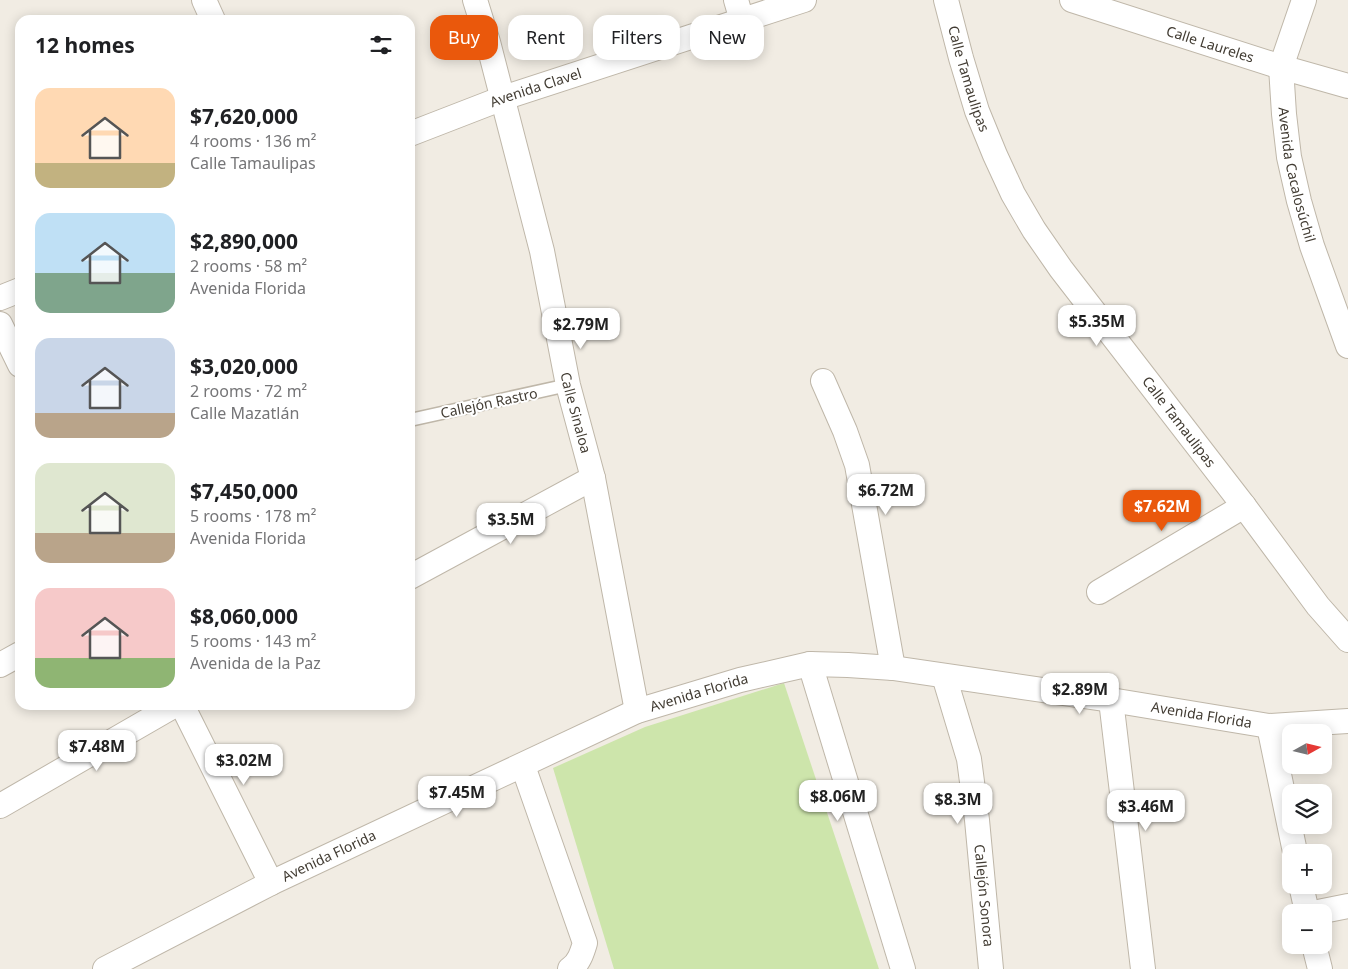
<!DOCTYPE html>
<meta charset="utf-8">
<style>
body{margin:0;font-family:"Noto Sans",sans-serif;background:#f2f2f2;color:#202124;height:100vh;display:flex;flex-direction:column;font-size:19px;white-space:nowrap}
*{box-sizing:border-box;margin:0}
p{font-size:16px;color:#757577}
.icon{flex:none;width:28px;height:28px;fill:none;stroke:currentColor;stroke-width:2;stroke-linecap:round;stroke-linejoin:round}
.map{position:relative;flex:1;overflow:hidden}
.sheet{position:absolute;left:15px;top:15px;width:400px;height:695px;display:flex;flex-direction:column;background:#fff;border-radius:15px;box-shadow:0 2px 12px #0003}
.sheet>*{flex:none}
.top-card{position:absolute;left:430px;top:15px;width:475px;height:45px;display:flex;gap:10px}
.needle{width:32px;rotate:82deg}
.tools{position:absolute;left:1282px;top:724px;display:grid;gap:10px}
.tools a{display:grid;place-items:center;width:50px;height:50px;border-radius:10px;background:#fff;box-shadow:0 2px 12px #0003;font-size:25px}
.price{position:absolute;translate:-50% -42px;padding:0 11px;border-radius:10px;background:#fff;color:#222;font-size:16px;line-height:32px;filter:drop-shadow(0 1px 2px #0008)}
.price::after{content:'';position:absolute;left:50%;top:30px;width:15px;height:11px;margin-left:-8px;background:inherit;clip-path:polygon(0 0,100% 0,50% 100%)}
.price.on{background:#ea580c;color:#fff}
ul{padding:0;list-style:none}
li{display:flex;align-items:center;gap:15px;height:125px;padding:0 20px}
li span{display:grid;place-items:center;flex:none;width:140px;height:100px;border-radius:15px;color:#555}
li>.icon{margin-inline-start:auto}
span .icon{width:60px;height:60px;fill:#fffc;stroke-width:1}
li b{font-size:21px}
h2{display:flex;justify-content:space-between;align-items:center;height:60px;padding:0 20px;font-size:21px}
.pill{padding:0 18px;border-radius:15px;background:#fff;box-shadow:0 2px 12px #0003;font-size:18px;line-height:45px}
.pill.on{background:#ea580c;color:#fff}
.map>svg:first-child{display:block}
.green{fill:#cde5ab}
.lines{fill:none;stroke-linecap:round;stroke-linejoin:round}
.service-casing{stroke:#bfb7a9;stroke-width:15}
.minor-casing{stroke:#bfb7a9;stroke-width:26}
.service{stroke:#fff;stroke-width:12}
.minor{stroke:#fff;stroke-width:24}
.labels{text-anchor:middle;stroke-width:4;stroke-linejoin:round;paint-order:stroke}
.street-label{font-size:14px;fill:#423c33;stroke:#fff}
</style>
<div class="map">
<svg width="1348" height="969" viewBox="0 0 1348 969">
<rect width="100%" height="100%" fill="#f1ece3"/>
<path class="green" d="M784 683 879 969H614L553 768 645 727Z"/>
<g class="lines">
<g class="service-casing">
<path id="service" d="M410 420 568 385"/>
</g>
<g class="minor-casing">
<g id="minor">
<path d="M204 0 213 20"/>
<path id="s1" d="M475 0 488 42 542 251 568 385 593 478 637 711"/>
<path d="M736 0 742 21"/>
<path id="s2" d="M946 0 961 58 977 111 995 155 1013 194 1034 230 1061 269 1244 506 1318 606 1348 640"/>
<path id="s3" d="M1072 0 1281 67 1348 86"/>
<path id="s4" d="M1304 0 1281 67 1284 114 1289 157 1299 201 1312 246 1348 346"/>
<path id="s5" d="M410 134 503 98 804 0"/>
<path d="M0 298 20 290"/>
<path d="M0 324 20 365"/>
<path d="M823 381 845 431 857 465 893 668"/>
<path d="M410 577 593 478"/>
<path d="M1099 592 1244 506"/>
<path d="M810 664 903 969"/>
<path d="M0 665 20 654"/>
<path id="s6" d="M944 676 969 759 977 820 991 969"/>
<path d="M1111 700 1143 969"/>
<path d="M182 705 271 883"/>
<path d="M1269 726 1295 852"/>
<path d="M523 766 585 943C582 953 579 963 570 969"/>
<path d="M0 806 175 705"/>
<path d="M1301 885 1307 912"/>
<path d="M1318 912 1348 906"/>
<path d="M1314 945 1320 969"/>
<path id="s7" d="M105 969 271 883 637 711 740 680 810 664 848 665 893 668 1111 700 1269 726 1348 721"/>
</g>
</g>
<use href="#service" class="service"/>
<use href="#minor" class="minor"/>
</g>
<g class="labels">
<g class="street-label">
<text dy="5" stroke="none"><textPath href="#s3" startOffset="145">Calle Laureles</textPath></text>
<text dy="5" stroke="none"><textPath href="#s2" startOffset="82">Calle Tamaulipas</textPath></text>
<text dy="5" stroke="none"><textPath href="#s5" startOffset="134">Avenida Clavel</textPath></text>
<text dy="5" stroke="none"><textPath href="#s4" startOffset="180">Avenida Cacalosúchil</textPath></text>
<text transform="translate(489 403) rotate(-12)" y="5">Callejón Rastro</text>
<text dy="5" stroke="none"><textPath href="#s1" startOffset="425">Calle Sinaloa</textPath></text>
<text dy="5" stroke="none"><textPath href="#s2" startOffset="488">Calle Tamaulipas</textPath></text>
<text dy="5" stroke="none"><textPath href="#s7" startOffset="656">Avenida Florida</textPath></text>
<text dy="5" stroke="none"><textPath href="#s7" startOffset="1166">Avenida Florida</textPath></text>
<text dy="5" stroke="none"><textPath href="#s7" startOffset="251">Avenida Florida</textPath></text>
<text dy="5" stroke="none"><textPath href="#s6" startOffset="224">Callejón Sonora</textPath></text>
</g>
</g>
</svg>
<div class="tools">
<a><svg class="needle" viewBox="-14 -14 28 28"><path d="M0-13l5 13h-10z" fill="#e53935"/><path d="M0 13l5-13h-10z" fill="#757577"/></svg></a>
<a><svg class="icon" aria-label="layers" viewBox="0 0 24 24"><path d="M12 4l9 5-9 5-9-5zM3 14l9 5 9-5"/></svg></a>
<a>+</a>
<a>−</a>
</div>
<b class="price" style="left:1097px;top:347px">$5.35M</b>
<b class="price" style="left:581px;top:350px">$2.79M</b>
<b class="price" style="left:886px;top:516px">$6.72M</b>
<b class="price on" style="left:1162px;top:532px">$7.62M</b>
<b class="price" style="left:511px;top:545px">$3.5M</b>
<b class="price" style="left:1080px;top:715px">$2.89M</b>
<b class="price" style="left:97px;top:772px">$7.48M</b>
<b class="price" style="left:244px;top:786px">$3.02M</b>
<b class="price" style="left:457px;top:818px">$7.45M</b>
<b class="price" style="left:838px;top:822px">$8.06M</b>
<b class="price" style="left:958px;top:825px">$8.3M</b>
<b class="price" style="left:1146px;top:832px">$3.46M</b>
<div class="top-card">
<a class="pill on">Buy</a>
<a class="pill">Rent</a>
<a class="pill">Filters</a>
<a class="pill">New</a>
</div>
<section class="sheet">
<h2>12 homes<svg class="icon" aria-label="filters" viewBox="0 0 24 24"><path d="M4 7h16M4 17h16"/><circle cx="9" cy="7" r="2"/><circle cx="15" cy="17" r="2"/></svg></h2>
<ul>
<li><span style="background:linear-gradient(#ffd9b3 75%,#c2b280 0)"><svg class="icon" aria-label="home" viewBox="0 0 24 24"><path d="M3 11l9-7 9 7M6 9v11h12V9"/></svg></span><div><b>$7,620,000</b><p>4 rooms · 136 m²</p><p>Calle Tamaulipas</p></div></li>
<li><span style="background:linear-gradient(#bfe0f5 60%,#7fa58c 0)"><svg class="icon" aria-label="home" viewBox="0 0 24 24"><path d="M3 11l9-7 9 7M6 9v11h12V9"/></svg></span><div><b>$2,890,000</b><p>2 rooms · 58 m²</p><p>Avenida Florida</p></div></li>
<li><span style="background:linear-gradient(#c9d6e8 75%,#b9a48a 0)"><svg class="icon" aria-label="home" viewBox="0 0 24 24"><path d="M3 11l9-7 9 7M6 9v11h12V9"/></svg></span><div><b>$3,020,000</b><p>2 rooms · 72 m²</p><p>Calle Mazatlán</p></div></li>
<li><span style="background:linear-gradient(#dfe7d0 70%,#b9a48a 0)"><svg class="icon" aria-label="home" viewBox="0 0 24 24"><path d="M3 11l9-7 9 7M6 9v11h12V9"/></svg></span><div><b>$7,450,000</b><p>5 rooms · 178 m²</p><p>Avenida Florida</p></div></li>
<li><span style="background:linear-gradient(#f6c9c9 70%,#8fb573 0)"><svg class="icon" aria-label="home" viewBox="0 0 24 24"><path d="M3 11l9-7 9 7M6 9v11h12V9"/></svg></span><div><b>$8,060,000</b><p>5 rooms · 143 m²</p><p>Avenida de la Paz</p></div></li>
</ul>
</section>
</div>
